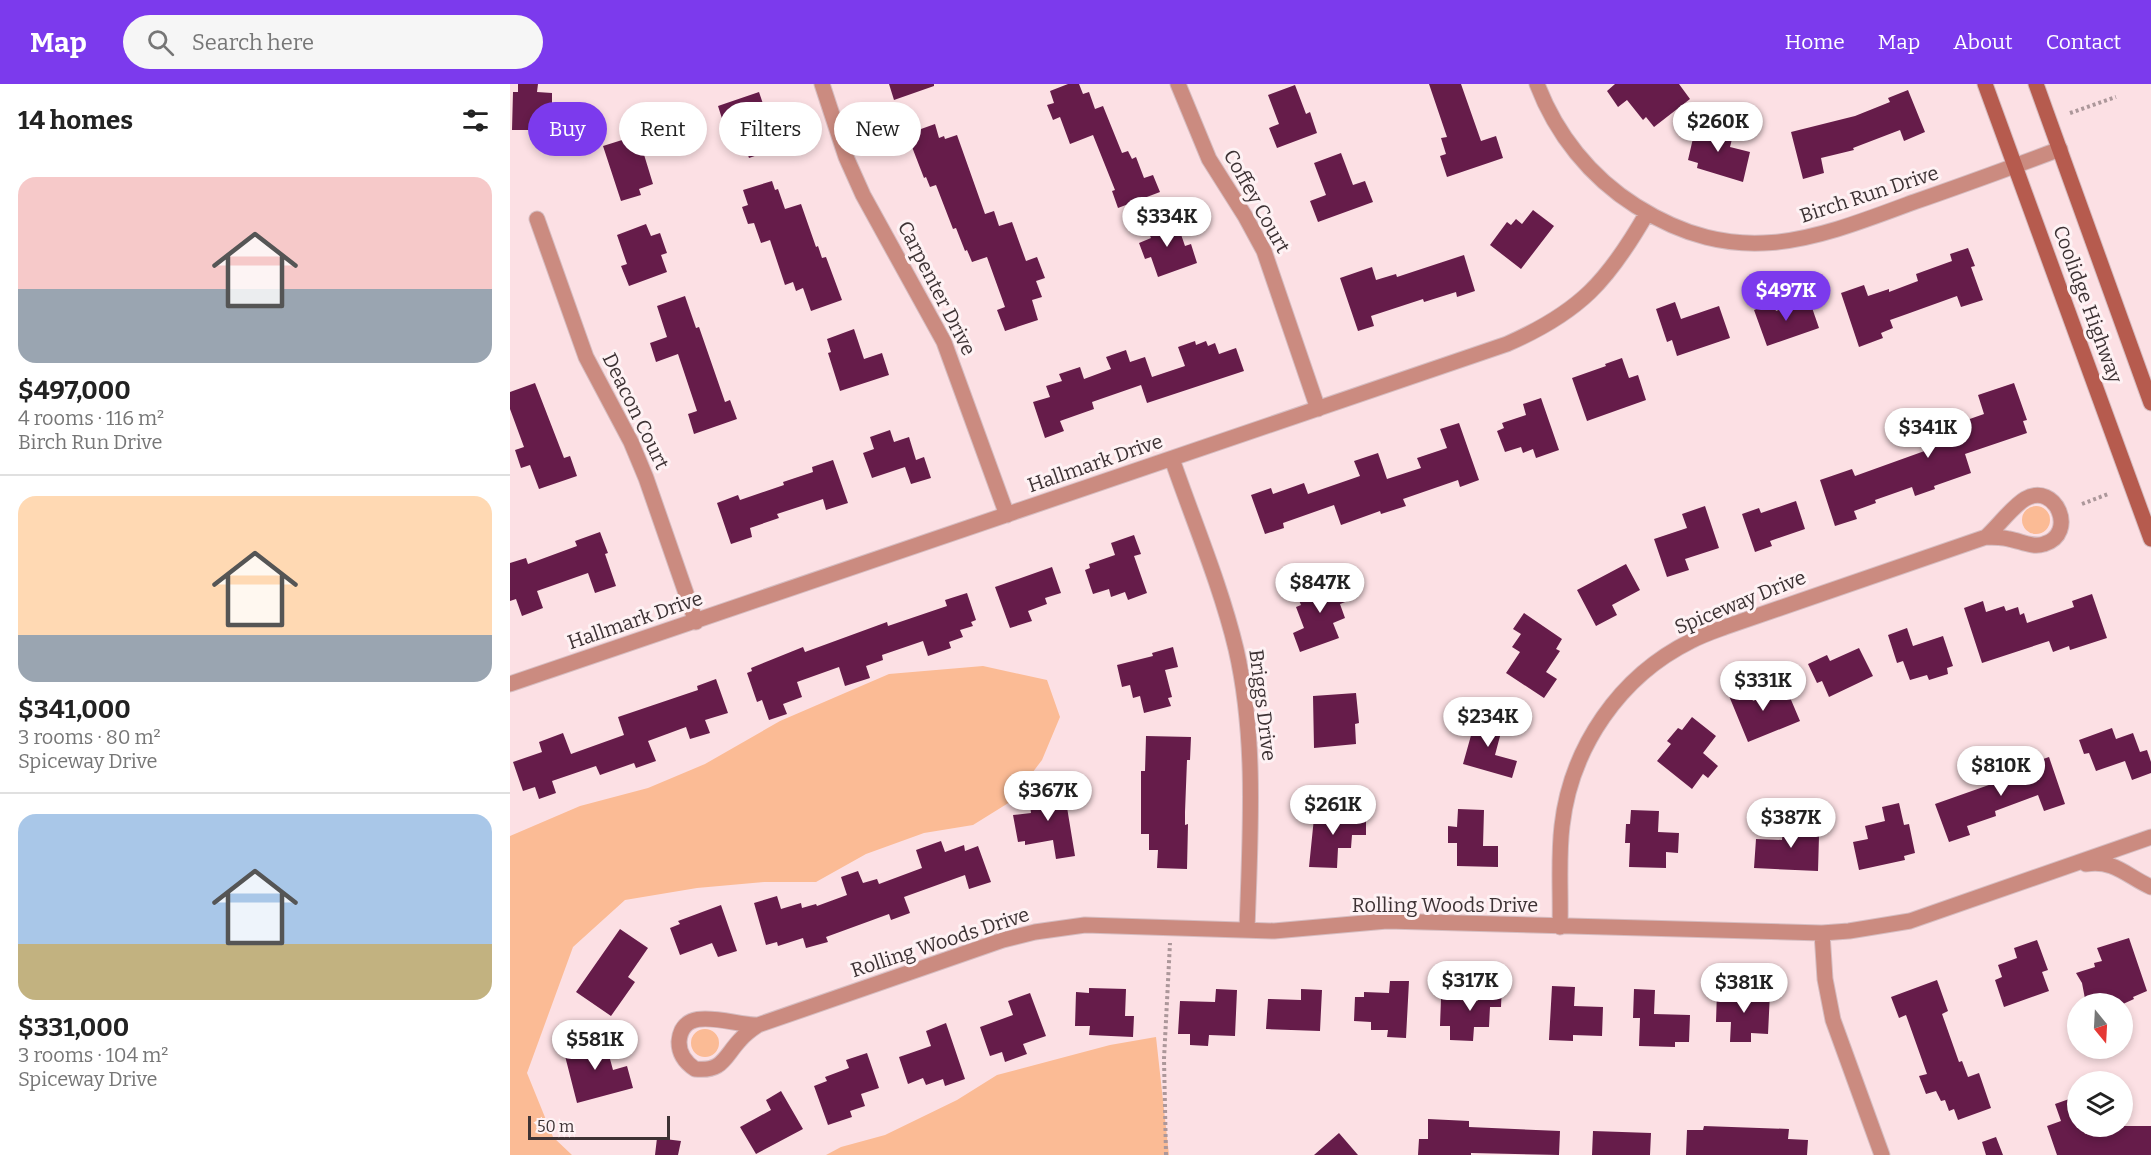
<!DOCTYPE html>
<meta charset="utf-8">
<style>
body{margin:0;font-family:Bitter,serif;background:#f6f6f6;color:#222;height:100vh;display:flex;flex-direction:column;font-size:22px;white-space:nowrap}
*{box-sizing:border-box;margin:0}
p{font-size:20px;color:#767676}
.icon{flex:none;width:33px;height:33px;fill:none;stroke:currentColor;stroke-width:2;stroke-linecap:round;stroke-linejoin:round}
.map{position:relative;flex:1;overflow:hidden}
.side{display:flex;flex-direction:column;background:#fff;width:510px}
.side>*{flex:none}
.guide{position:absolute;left:18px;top:18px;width:570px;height:54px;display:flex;gap:12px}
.needle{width:39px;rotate:162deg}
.tools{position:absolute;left:1557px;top:909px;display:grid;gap:12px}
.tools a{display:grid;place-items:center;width:66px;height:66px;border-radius:50%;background:#fff;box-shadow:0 3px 9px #0003;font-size:30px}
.scale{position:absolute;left:18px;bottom:15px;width:142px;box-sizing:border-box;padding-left:6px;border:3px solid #3d3234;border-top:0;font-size:16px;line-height:21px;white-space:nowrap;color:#3d3234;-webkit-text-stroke:4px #fef2f4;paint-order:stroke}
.price{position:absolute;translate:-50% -51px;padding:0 14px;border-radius:21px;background:#fff;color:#222;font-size:20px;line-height:39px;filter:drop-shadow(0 2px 3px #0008)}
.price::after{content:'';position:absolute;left:50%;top:36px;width:18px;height:14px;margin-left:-9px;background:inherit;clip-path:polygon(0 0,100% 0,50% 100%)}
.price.on{background:#7c3aed;color:#fff}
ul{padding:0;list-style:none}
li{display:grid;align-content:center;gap:12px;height:318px;padding:0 18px}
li+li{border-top:2px solid #e0e0e0}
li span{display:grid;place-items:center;height:186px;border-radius:18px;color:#555}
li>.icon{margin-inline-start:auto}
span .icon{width:108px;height:108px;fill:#fffc;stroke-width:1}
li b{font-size:26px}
h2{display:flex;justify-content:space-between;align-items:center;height:72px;padding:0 18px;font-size:26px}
.chip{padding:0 21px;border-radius:27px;background:#fff;box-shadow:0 3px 9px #0003;font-size:21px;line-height:54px}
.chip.on{background:#7c3aed;color:#fff}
header{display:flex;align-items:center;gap:36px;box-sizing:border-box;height:84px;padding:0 30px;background:#7c3aed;color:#fff}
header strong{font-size:28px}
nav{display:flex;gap:33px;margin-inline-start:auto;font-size:21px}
.search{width:420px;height:54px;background:#f6f6f6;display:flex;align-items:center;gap:15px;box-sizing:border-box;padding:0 21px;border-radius:33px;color:#767676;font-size:22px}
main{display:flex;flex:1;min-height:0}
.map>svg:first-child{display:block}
.green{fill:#fbbb95}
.building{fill:#661c4a}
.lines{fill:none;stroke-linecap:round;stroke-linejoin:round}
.minor-casing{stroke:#d6bdc1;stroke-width:17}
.secondary-casing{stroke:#d6bdc1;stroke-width:17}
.path{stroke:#ac979a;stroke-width:4;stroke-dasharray:3 3;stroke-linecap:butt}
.minor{stroke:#cb8b80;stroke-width:15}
.secondary{stroke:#b65b4e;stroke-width:15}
.labels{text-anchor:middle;stroke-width:6;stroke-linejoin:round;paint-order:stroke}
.street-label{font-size:20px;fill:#3d3234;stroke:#fef2f4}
</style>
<header>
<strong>Map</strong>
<div class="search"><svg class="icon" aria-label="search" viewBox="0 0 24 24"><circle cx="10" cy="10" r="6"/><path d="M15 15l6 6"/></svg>Search here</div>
<nav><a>Home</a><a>Map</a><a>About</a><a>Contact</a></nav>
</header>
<main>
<section class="side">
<h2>14 homes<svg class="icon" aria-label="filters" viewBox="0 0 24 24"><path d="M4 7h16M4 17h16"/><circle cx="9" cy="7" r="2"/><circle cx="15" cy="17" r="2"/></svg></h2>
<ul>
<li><span style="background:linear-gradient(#f6c9c9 60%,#9aa5b1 0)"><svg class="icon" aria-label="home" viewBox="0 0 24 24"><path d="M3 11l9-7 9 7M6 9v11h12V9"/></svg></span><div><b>$497,000</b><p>4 rooms · 116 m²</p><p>Birch Run Drive</p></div></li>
<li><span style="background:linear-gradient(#ffd9b3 75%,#9aa5b1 0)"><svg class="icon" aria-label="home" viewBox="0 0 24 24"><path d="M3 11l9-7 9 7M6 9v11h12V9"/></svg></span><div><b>$341,000</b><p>3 rooms · 80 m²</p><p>Spiceway Drive</p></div></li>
<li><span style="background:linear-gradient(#a9c7e8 70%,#c2b280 0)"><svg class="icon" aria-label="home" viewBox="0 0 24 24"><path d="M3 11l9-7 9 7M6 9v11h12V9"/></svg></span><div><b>$331,000</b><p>3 rooms · 104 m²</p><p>Spiceway Drive</p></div></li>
</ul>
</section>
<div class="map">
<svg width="1641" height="1071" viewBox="0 0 1641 1071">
<rect width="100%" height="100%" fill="#fce0e4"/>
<path class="green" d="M1512 436a14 14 0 1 1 28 0a14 14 0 1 1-28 0Z
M473 582 537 596 550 633 532 676 500 718 463 741 414 749 356 770 306 798H254L187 804 115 816 63 863 17 989 43 1053 62 1071H0V752L70 722 138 704 195 680 270 637 379 590Z
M181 959a14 14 0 1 1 28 0a14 14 0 1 1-28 0Z
M646 953 659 1071H316L331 1063 375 1051 447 1016 487 991 600 961Z"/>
<path class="building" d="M8 0H28L27 8 42 9V22H60L59 52H37V46H2L3 8H8Z
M379 0H424V2L384 16Z
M558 0H569L573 10 579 8 585 25 593 22 612 69 618 67 622 75 626 73 634 94 643 91 650 108 608 124 602 107 605 106 583 51 560 60 550 33 543 36 537 21 544 19 540 7Z
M919 0H951L971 57 986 52 993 74 937 93 930 72 936 70 931 54 937 53Z
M1105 0H1169L1180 15 1144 43 1136 33 1133 36 1117 16 1108 23 1097 7Z
M785 1 796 30 800 28 807 49 767 64 759 44 769 40 758 11Z
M1398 6 1415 48 1394 57 1390 46 1343 64 1344 66 1311 74 1314 89 1293 95 1281 48 1345 32 1380 18 1378 14Z
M249 8 268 64 239 74 230 48 222 51 219 42 215 44 208 22Z
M1187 37 1211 43 1210 48 1223 51 1220 63 1240 68 1233 98 1187 84 1188 79 1178 76Z
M425 40 429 54 434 52 435 55 447 51 475 130 484 127 489 142 502 138 516 177 527 173 535 194 526 197 532 213 522 216 528 236 495 247 487 226 495 223 477 173 462 178 457 166 455 167 446 144 443 145 426 101 420 103 416 93 414 94 397 50Z
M128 51 143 100 129 105 131 111 111 117 93 62Z
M831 69 843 101 855 97 863 118 808 138 800 117 816 111 804 79Z
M262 97 265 106 268 105 275 125 291 120 306 163 308 162 312 174 316 173 332 216 301 227 293 204 286 207 283 198 275 201 260 156 251 159 244 139 238 140 232 123 238 121 233 106Z
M1023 126 1044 142 1011 185 980 161 997 138 1001 141 1006 135 1012 140Z
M665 133 675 162 681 160 687 179 648 193 641 173 635 175 629 159 641 154 636 142Z
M136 140 141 152 150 149 157 169 151 171 157 188 119 202 111 182 117 180 107 151Z
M1458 164 1465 182 1461 183 1473 216 1451 223 1447 212 1397 230 1380 236 1383 244 1371 249 1373 254 1349 263 1331 209 1354 201 1358 212 1379 205V208L1408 197 1406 190 1442 177 1440 170Z
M954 171 965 207 947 213 946 208 914 218 913 215 861 232 864 242 848 247 830 194 862 183 866 196 886 190 887 193Z
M175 212 186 244 189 243 215 318 220 316 227 335 184 350 178 330 187 327 168 270 146 278 140 259 157 253 147 222Z
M1299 215 1309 244 1257 262 1244 226 1263 219 1266 227Z
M1165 218 1171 235 1209 222 1220 254 1167 272 1162 256 1157 258 1146 225Z
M344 245 354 275 372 269 379 291 330 307 318 269 321 268 317 255Z
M685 257 686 261 696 257 698 262 705 259 709 270 726 264 734 287 637 319 631 301 582 318 584 325 550 337 554 347 535 354 523 318 540 313 536 302 552 297 549 290 570 283 574 295 601 285 596 273 616 266 620 278 635 273 642 293 675 282 668 263Z
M1112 274 1119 294 1128 291 1136 316 1077 337 1062 294 1096 282 1095 280Z
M25 299 54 374 60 372 67 392 29 405 20 381 11 384 5 366 14 363 0 325V308Z
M1504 299 1517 336 1513 337 1517 349 1455 370 1461 389 1424 402 1425 405 1405 412 1402 403 1365 416 1366 419 1344 427 1347 435 1325 442 1310 396 1342 385 1345 392 1459 351 1454 337 1474 330 1468 311Z
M1031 314 1049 366 1026 374 1023 365 1013 369 1011 363 995 368 987 347 994 344 992 339 1016 331 1013 320Z
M949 339 969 396 950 403 948 396 893 415 896 422 871 430 870 427 831 441 824 421 773 439 774 444 755 450 741 411 761 404 763 410 794 399 798 410 850 392 844 377 868 369 877 395 911 384 907 374 937 364 930 345Z
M380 346 384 358 399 353 406 376 414 373 421 394 401 400 395 383 362 394 353 369 364 365 360 353Z
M323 376 338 419 316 426 313 415 267 430 269 434 240 444 242 453 221 460 207 419 228 411 230 416 274 401 273 398 303 388 302 383Z
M1286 417 1295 445 1260 457 1262 462 1245 468 1232 430 1249 424 1251 429Z
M1195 422 1209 464 1175 475 1179 486 1157 493 1144 455 1177 444 1172 430Z
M90 448 98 469 95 470 106 502 85 509 78 489 27 507 33 524 12 532 6 515 0 517V479L16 474 18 480 67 462 65 457Z
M624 451 631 470 624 472 637 509 618 516 615 508 601 513 599 505 583 510 575 486 580 484 579 480 605 471 601 459Z
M1116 480 1130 506 1102 521 1107 531 1086 542 1067 506Z
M542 483 551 509 535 514 537 520 518 527 522 537 500 544 485 503Z
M837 497 843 515 830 520 835 534 823 539 829 554 790 568 783 549 794 544 786 523 791 521 786 509 813 499 815 505Z
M457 509 466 536 461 538 463 542 450 546 453 553 439 558 441 564 418 572 413 557 372 571 373 576 356 582 360 594 335 602 329 583 287 598 292 613 273 620 277 630 259 636 252 616 247 618 237 589 242 587 241 584 293 563 295 568 377 538 378 542 437 522 435 516Z
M1582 510 1597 554 1560 566 1559 562 1543 568 1539 557 1472 579 1454 524 1473 517 1476 528 1494 522 1496 527 1508 523 1510 531 1514 529 1517 539 1564 523 1562 517Z
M1014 529 1052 555 1046 565 1050 567 1036 588 1047 595 1034 614 996 589 1010 568 1002 563 1011 550 1003 545Z
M1397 544 1403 562 1433 552 1443 582 1437 584 1438 590 1419 596 1417 591 1400 596 1393 577 1387 579 1378 551Z
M663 563 668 583 655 586 662 613 658 614 661 622 634 629 630 612 623 614 620 601 612 603 607 581 643 572 642 569Z
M1349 564 1363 592 1319 613 1312 597 1307 599 1298 580 1317 571 1320 577Z
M206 595 218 629 195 636 200 649 180 655 176 643 138 657 146 677 126 684 124 679 90 691 86 682 42 697 46 709 29 715 25 703 13 707 3 678 32 668 29 658 53 649 61 670 114 651 108 633 188 606 187 602Z
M1236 600 1243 617 1276 604 1290 637 1238 658 1217 607Z
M846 609 849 639 845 640 846 660 804 664 803 612Z
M967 630 994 637 985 671 1007 677 1002 694 953 680Z
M1182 633 1206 652 1193 669 1208 682 1198 694 1193 690 1182 705 1147 677 1161 660 1157 657 1168 644 1172 646Z
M1602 644 1606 655 1623 649 1630 668 1637 666 1641 678V689L1622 696 1615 677 1586 687 1579 669 1574 670 1569 656Z
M636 652 681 653 680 676H677L675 728V741L678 740 677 785 647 784 648 766H639V750H631V687H635Z
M1539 673 1555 720 1534 727 1528 711 1485 727 1486 732 1457 742 1460 751 1439 758 1425 720 1493 696 1491 689Z
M553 699 565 772 546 775 543 756 515 761V757L508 758 503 731 521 729 520 720 531 719 528 702Z
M1389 719 1394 741 1399 740 1405 769 1394 772 1395 776 1349 786 1343 758 1358 755 1355 742 1375 737 1372 723Z
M805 724 836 725 835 734H856V751H842L841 764H828L827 784 799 783Z
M948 725 974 726 973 762H988V783L947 782V759H938V742L947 743Z
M1121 726 1149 727 1148 748 1169 749 1168 769 1156 768V784L1119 783 1120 759H1115L1116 740H1120Z
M1288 732 1305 733 1304 752H1309L1308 787 1244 784 1246 755 1272 756 1273 744 1287 745Z
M431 757 435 768 454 761 455 767 468 762 481 798 459 805 455 791 394 813 400 829 381 836 379 830 316 853 318 858 296 864 293 854 268 862 267 858 256 861 244 819 267 812 271 825 291 819 292 824 306 820 307 822 337 811 331 793 348 787 353 799 367 795 369 800 412 784 406 766Z
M211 821 227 867 208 873 202 859 170 871 160 844 170 840 168 837Z
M110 845 138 864 118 893 125 898 101 932 66 908Z
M1619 854 1637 907 1623 913 1624 915 1613 920H1576L1572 899 1566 889 1585 883 1584 879 1592 877 1587 864Z
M1527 856 1538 886 1532 888 1539 907 1494 923 1485 896 1492 893 1488 881 1507 874 1504 864Z
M1427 896 1438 927 1432 930 1449 978 1452 977 1458 993 1469 989 1481 1024 1448 1036 1444 1025 1439 1027 1435 1016 1431 1017 1426 1007 1416 1010 1409 992 1417 990 1396 931 1389 934 1381 913Z
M880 897H899L896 954 877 953 878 946H861V938L844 937 845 913H854V908L879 909Z
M969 898 992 899 991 923H980L979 943H964L963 957 940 956V942H930L931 915 968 917Z
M1042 902 1065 903 1064 922 1093 923 1092 952 1063 951V957L1039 956Z
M579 904 616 905 615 932H624L623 953 579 951 580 942H565L566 908 579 909Z
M706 905 727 906 725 952 699 951 698 962 680 961V950H668L670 917 705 918Z
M791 905 812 906 810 947 756 945 758 915 791 916Z
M1124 905 1145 906 1144 930 1180 931 1179 958H1165V963L1129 962 1130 934H1123Z
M1207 907 1260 909 1258 950 1241 949V958H1220L1221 938H1206Z
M520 909 536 952 513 960 517 970 495 978 492 968 480 972 470 943 503 931 498 917Z
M436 939 455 995 435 1002 433 995 416 1001 413 994 398 1000 389 973 421 962 416 947Z
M94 953 103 986 117 982 123 1004 67 1019 53 964Z
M357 969 369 1004 351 1010 355 1022 340 1027 342 1033 318 1041 304 1002 317 997 315 993 339 984 336 976Z
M271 1007 293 1045 246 1070 230 1043 261 1026 256 1016Z
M1562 1014 1568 1029V1042H1572L1575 1050 1598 1042H1641V1071H1547L1537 1042 1551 1037 1545 1020Z
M918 1035 959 1037V1043L1050 1047 1049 1071 961 1069V1071H908L909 1055H918Z
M1194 1042 1279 1045 1278 1055 1298 1056 1297 1071H1176L1177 1046H1193Z
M1083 1047 1141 1049 1140 1071H1082Z
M829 1049 848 1071H804Z
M1486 1053 1493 1071H1476L1472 1058Z
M147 1054 171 1057 168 1071H145Z"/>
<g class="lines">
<g class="minor-casing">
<path id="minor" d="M312 0 336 73 353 111 434 258 497 431
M668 0 699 75 735 132 754 167 808 325
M1027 0C1046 50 1080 93 1126 122 1228 186 1302 156 1404 118 1453 101 1502 83 1550 65
M27 135 76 273 121 358 136 394 186 538
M662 375C683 436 711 502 726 565 747 656 740 753 737 846
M0 600 997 260C1070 228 1098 197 1137 129
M1576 780C1604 775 1618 793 1641 803
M1050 843C1051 809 1048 775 1052 742 1061 663 1110 592 1181 557 1192 551 1204 547 1215 543L1476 453C1483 453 1491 453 1499 455 1511 457 1522 464 1534 460 1568 450 1546 397 1515 415 1503 422 1488 442 1476 453
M1312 849 1315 895 1323 936 1372 1071
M248 941C242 945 235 950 230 956 214 973 213 988 185 985 176 979 169 970 169 958 172 918 223 942 248 941L493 856 525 848 575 841 764 847 877 837 1312 849 1339 847 1400 837 1641 753"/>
</g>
<g class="secondary-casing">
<path id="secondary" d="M1475 0 1641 455
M1526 0 1641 319"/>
</g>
<path class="path" d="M1560 29 1606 13
M1572 420 1598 410
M656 1071 654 975 660 859"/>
<use href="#minor" class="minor"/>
<use href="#secondary" class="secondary"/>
</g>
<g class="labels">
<g class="street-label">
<text transform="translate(1359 110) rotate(-18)" y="7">Birch Run Drive</text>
<text transform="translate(747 117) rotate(61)" y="7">Coffey Court</text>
<text transform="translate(427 204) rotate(63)" y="7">Carpenter Drive</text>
<text transform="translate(1578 220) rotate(70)" y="7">Coolidge Highway</text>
<text transform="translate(126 327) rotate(64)" y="7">Deacon Court</text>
<text transform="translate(585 379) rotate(-19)" y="7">Hallmark Drive</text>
<text transform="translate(1230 518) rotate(-22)" y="7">Spiceway Drive</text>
<text transform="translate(125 536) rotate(-19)" y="7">Hallmark Drive</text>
<text transform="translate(753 621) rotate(83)" y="7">Briggs Drive</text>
<text x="935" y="828">Rolling Woods Drive</text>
<text transform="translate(430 858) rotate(-18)" y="7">Rolling Woods Drive</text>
</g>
</g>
</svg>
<div class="tools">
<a><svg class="needle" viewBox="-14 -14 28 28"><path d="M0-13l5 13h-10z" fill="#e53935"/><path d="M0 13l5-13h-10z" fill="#767676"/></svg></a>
<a><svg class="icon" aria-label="layers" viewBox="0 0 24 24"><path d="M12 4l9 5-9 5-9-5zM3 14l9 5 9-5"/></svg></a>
</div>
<div class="scale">50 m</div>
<b class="price" style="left:1208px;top:69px">$260K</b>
<b class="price" style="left:657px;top:164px">$334K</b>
<b class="price on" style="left:1276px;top:238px">$497K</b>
<b class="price" style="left:1418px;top:375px">$341K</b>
<b class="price" style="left:810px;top:530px">$847K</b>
<b class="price" style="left:1253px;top:628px">$331K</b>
<b class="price" style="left:978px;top:664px">$234K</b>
<b class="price" style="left:1491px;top:713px">$810K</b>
<b class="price" style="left:538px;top:738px">$367K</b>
<b class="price" style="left:823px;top:752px">$261K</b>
<b class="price" style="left:1281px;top:765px">$387K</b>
<b class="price" style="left:960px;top:928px">$317K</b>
<b class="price" style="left:1234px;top:930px">$381K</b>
<b class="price" style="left:85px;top:987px">$581K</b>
<div class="guide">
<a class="chip on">Buy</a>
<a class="chip">Rent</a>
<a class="chip">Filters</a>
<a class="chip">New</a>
</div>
</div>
</main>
